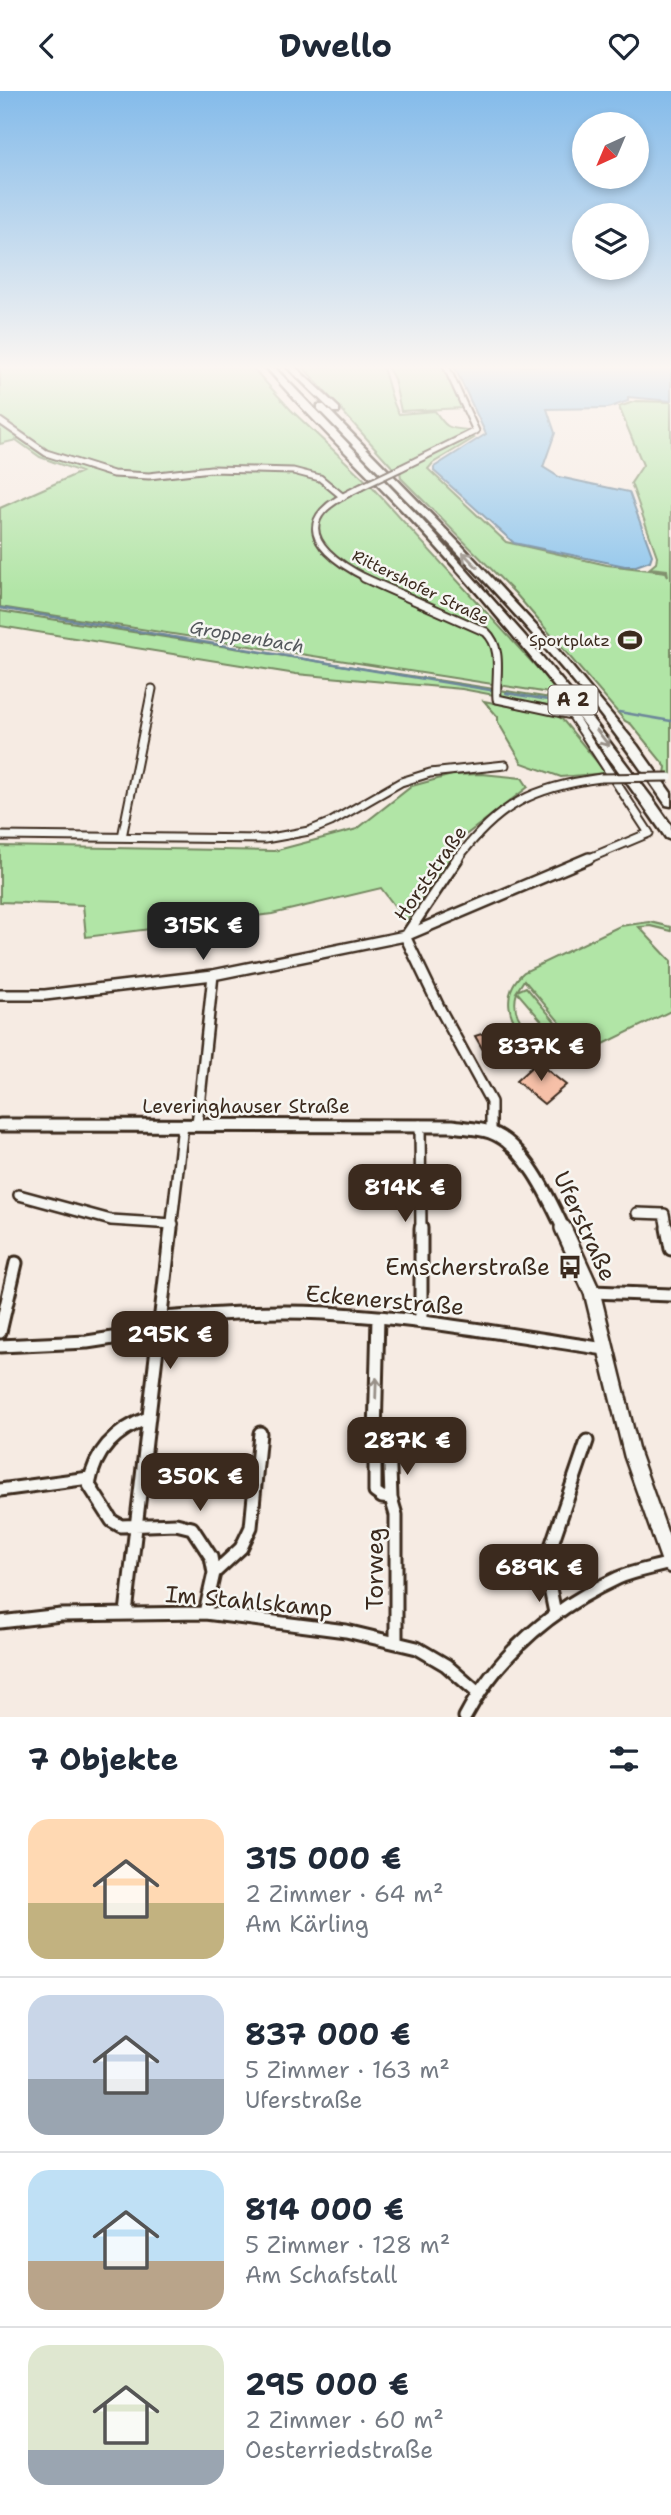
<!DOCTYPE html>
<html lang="de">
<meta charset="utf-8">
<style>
body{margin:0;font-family:"Shantell Sans",sans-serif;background:#f6f6f7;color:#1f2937;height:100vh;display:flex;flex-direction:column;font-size:26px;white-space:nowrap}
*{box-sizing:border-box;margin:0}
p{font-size:23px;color:#747a83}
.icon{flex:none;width:38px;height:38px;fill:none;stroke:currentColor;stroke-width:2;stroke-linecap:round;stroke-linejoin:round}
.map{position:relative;height:1626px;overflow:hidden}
.sheet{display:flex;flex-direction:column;background:#fff;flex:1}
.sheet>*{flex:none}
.needle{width:46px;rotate:224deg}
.tools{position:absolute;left:572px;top:21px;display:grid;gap:14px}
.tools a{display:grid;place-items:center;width:77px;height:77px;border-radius:50%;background:#fff;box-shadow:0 4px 10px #0003;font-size:35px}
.price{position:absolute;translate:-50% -60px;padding:0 16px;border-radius:14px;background:#3b2a1e;color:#fff;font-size:23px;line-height:46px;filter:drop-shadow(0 2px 4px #0008)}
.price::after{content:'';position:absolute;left:50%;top:42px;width:21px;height:16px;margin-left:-10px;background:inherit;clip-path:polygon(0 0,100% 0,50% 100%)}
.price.selected{background:#222;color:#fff}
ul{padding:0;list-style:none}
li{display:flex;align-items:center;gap:21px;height:175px;padding:0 28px}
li+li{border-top:2px solid #e0e1e3}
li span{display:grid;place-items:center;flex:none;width:196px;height:140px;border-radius:21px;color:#555}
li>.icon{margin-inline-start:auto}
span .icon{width:84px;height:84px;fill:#fffc;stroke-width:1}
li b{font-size:30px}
h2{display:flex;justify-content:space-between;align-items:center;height:84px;padding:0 28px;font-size:30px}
header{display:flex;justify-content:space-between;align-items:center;height:91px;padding:0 28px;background:#fff;font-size:32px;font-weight:700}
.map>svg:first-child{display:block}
.green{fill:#b1e5a6;stroke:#768862;stroke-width:2;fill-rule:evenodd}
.water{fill:#8ec5ec;stroke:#6d879a;stroke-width:2}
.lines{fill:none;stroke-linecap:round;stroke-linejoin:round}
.stream{stroke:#6d879a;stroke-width:2.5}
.building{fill:#f6c0a8;stroke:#3b2a1e;stroke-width:2}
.minor-far3-casing{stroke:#3b2a1e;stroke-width:9}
.minor-far2-casing{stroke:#3b2a1e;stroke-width:11}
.minor-far1-casing{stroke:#3b2a1e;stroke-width:14}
.minor-casing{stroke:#3b2a1e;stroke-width:17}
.secondary-far1-casing{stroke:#3b2a1e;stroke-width:17}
.secondary-casing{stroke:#3b2a1e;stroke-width:20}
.motorway-casing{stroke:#3b2a1e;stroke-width:5}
.minor-far3{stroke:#f6f6f2;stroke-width:5}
.minor-far2{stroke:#f6f6f2;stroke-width:7}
.minor-far1{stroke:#f6f6f2;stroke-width:9}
.minor{stroke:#f6f6f2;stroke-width:11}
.secondary-far1{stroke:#f6f6f2;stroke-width:11}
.secondary{stroke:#f6f6f2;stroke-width:15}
.motorway{fill:#f6f6f2;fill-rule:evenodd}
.minor-bridge-far1-casing{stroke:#3b2a1e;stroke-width:9;stroke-linecap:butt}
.minor-bridge-casing{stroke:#3b2a1e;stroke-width:11;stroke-linecap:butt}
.minor-bridge-far1{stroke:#f6f6f2;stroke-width:5}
.minor-bridge{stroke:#f6f6f2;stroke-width:7}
.oneway{stroke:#989088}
.labels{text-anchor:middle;stroke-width:5;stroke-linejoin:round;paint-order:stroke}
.far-street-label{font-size:16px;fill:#3b2a1e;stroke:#f6f6f2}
.far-poi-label{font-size:16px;fill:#3b2a1e;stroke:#f6f6f2;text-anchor:end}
.far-water-label{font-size:18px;font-style:italic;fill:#54585c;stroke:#f6f6f2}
.shield{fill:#f6f6f2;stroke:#73675e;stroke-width:2}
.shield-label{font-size:18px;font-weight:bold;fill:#3b2a1e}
.street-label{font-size:19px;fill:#3b2a1e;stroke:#f6f6f2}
.near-street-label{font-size:23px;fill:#3b2a1e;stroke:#f6f6f2}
.near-poi-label{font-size:23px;fill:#3b2a1e;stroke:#f6f6f2;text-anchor:end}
</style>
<header><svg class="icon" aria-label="back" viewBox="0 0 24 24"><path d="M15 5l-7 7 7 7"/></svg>Dwello<svg class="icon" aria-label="heart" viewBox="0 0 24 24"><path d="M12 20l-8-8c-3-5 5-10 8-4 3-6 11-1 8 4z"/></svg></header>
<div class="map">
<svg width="671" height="1626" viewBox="0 0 671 1626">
<rect width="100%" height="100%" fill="#f6ebe3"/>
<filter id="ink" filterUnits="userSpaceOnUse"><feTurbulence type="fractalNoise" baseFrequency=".0143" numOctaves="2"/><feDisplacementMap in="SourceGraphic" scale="14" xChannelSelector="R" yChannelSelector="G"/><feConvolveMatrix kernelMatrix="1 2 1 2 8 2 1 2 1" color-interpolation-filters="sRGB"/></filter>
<g filter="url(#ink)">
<path class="green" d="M0 275H251L291 319 365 389 361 393 370 394 562 604 0 516V417L81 381 40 366 16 349 0 353Z
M302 275H382C389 291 390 309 399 323L435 320C446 336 446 337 467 339V343L474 347 433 372 428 378 506 451 607 474 666 481 668 485 667 479 650 477 656 472 657 465 631 392 643 374 619 316 636 310 671 311V683H665L666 676 631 633 625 630 515 502 401 387 400 380 404 378 399 375 393 377Z
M387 275H444L463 317 401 320 394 288Z
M0 520 563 609 568 618 462 598 296 583 0 535Z
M484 610 555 624 562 628 606 682 561 686 522 672 498 631V626Z
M482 683 522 687 528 696 467 743 406 830 381 797 272 823 86 846 83 814 0 811V755L274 760 357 738 412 695 452 684Z
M650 831 671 836V840L651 835 639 836 671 870V920L567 971C556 958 543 958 530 948 506 930 501 901 524 881L620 835ZM524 889 579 954V955C550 957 506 937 517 901L559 950 568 946 526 896 517 900Z"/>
<path class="water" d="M454 275H671V310L628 306V310L608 317 547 318 555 342 543 376 559 386 629 401 652 464 650 470 636 475H625L514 452 434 380V376L486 343Z"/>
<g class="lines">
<path class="stream" d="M0 517 490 599
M506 602 567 612
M619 621 671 630"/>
</g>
<path class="building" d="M504 936 521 959 513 961 514 964 490 971 475 945Z
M537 971 566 994 544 1013 516 990Z"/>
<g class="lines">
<g class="minor-far3-casing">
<path id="minor-far3" d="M0 330 46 362 113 383 149 385 211 378 293 380 320 387 343 406
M401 377 476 340 446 275
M361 396C348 403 333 409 323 420 297 449 346 477 368 488"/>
</g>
<g class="minor-far2-casing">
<path id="minor-far2" d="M364 487 486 541C504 558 495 586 497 608L572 624 649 742 585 769
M0 745 265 748 309 740 331 731 401 691 430 682 505 674
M122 746 152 598
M457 769C498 713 534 696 601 687"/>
</g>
<g class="minor-far1-casing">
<path id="minor-far1" d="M407 843 458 767
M405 845 440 918 491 1011V1041
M0 904H45L213 884 405 845 589 767
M197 1034 213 884
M420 1034 421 1139
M19 1104 111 1129 173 1133
M637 1122 664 1123 667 1139
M171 1139 183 1034"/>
</g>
<g class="minor-casing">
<path id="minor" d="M421 1137V1231
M667 1137 671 1158
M592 1201 671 1204
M378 1226 375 1345H385L389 1350 391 1407 396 1424V1550
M160 1227C215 1223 270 1219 325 1222 419 1227 512 1244 605 1258
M0 1241 16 1172
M0 1255 87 1251 159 1240
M148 1327C116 1339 95 1359 89 1394L112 1430 121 1435 176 1433 192 1437 211 1466 214 1482
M375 1345V1401L382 1406 391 1407
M0 1399 89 1387
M126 1522 171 1137
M205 1522 214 1482 241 1457 251 1436 260 1342
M555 1522 545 1473 587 1350
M0 1531 61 1524 205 1522 346 1540 417 1557 446 1574 478 1602
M465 1626C499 1562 553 1517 618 1487 634 1480 653 1477 670 1472"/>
</g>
<g class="secondary-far1-casing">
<path id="secondary-far1" d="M0 1034 452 1035C464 1037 478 1037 490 1041 524 1052 550 1109 564 1139"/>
</g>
<g class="secondary-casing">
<path id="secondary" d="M563 1137 592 1201 632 1364 671 1474"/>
</g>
<g class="motorway-casing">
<path id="motorway" d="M265 275H273L422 429 525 545 577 608 652 707 671 734V749L666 747C597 647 522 551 440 460 384 397 320 340 265 275Z
M286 275H294L339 317V321H333Z
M318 314H324L463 456 553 553 637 654 671 702V715L666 714C641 678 615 641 587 607 504 505 409 412 318 318Z"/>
</g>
<use href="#minor-far3" class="minor-far3"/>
<use href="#minor-far2" class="minor-far2"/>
<use href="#minor-far1" class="minor-far1"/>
<use href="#minor" class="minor"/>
<use href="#secondary-far1" class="secondary-far1"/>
<use href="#secondary" class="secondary"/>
<use href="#motorway" class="motorway"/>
<g class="minor-bridge-far1-casing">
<path id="minor-bridge-far1" d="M361 396 401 377"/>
</g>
<g class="minor-bridge-casing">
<path id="minor-bridge" d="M601 687 669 686"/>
</g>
<use href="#minor-bridge-far1" class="minor-bridge-far1"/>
<use href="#minor-bridge" class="minor-bridge"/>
</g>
<defs><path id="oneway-shaft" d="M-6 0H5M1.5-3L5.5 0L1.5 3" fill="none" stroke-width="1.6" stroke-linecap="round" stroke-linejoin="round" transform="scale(1.75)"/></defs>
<g class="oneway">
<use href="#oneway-shaft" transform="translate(470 469) rotate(-134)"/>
<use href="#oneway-shaft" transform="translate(603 647) rotate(52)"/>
<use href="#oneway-shaft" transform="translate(376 1297) rotate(-88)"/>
</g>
</g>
<linearGradient id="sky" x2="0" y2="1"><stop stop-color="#84bbea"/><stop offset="0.55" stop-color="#fbf6f2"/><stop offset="1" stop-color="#fbf6f2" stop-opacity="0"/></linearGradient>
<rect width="671" height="502" fill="url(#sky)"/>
<defs>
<g id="stadium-bare" transform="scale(1.89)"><path d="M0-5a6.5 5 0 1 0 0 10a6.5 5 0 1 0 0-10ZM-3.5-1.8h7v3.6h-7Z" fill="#3b2a1e" stroke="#f6f6f2" stroke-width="2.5" paint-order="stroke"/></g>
<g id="bus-bare" transform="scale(1.89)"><path d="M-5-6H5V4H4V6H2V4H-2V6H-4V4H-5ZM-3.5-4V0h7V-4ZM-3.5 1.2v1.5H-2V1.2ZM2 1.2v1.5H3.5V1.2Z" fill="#3b2a1e" stroke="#f6f6f2" stroke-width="2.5" paint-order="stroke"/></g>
</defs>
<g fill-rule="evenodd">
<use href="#stadium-bare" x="630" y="549"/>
<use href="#bus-bare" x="570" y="1176"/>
</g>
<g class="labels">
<g class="far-street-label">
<text transform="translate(421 496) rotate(26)" y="6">Rittershofer Straße</text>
</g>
<g class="far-poi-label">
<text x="610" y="555">Sportplatz</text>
</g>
<g class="far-water-label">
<text transform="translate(247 546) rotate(10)" y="6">Groppenbach</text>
</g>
<rect class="shield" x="548.5" y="594.5" width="49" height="29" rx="5"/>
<g class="shield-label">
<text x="573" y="615">A 2</text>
</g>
<g class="street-label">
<text transform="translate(430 782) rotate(-55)" y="7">Horststraße</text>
<text x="246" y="1022">Leveringhauser Straße</text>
</g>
<g class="near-street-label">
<text transform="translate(585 1135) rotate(65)" y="8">Uferstraße</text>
<text transform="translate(385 1209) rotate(5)" y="8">Eckenerstraße</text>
<text transform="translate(375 1478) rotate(-90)" y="8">Torweg</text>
<text transform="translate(249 1510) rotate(5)" y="8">Im Stahlskamp</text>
</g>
<g class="near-poi-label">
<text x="550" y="1184">Emscherstraße</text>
</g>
</g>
</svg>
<div class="tools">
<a><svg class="needle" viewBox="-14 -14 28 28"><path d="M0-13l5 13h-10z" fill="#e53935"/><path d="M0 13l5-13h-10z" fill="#747a83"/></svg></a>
<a><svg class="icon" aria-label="layers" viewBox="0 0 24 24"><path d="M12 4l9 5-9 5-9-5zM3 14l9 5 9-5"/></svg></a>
</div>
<b class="price selected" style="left:203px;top:871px">315K €</b>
<b class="price" style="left:541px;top:992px">837K €</b>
<b class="price" style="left:405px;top:1133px">814K €</b>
<b class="price" style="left:170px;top:1280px">295K €</b>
<b class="price" style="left:407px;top:1386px">287K €</b>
<b class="price" style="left:200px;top:1422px">350K €</b>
<b class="price" style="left:539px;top:1513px">689K €</b>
</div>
<section class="sheet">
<h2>7 Objekte<svg class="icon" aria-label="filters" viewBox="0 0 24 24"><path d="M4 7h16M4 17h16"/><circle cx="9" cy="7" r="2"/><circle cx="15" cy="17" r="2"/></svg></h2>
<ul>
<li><span style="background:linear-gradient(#ffd9b3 60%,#c2b280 0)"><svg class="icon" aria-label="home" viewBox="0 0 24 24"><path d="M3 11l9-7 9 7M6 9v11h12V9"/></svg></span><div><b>315 000 €</b><p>2 Zimmer · 64 m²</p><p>Am Kärling</p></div></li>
<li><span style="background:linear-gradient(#c9d6e8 60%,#9aa5b1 0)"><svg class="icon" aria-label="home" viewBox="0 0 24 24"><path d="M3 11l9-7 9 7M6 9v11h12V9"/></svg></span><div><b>837 000 €</b><p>5 Zimmer · 163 m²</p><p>Uferstraße</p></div></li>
<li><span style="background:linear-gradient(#bfe0f5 65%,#b9a48a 0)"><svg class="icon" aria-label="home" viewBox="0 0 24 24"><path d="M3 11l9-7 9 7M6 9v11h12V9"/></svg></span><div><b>814 000 €</b><p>5 Zimmer · 128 m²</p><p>Am Schafstall</p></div></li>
<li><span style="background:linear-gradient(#dfe7d0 75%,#9aa5b1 0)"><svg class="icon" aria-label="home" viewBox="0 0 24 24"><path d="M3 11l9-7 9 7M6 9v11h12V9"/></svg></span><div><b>295 000 €</b><p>2 Zimmer · 60 m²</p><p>Oesterriedstraße</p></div></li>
</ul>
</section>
